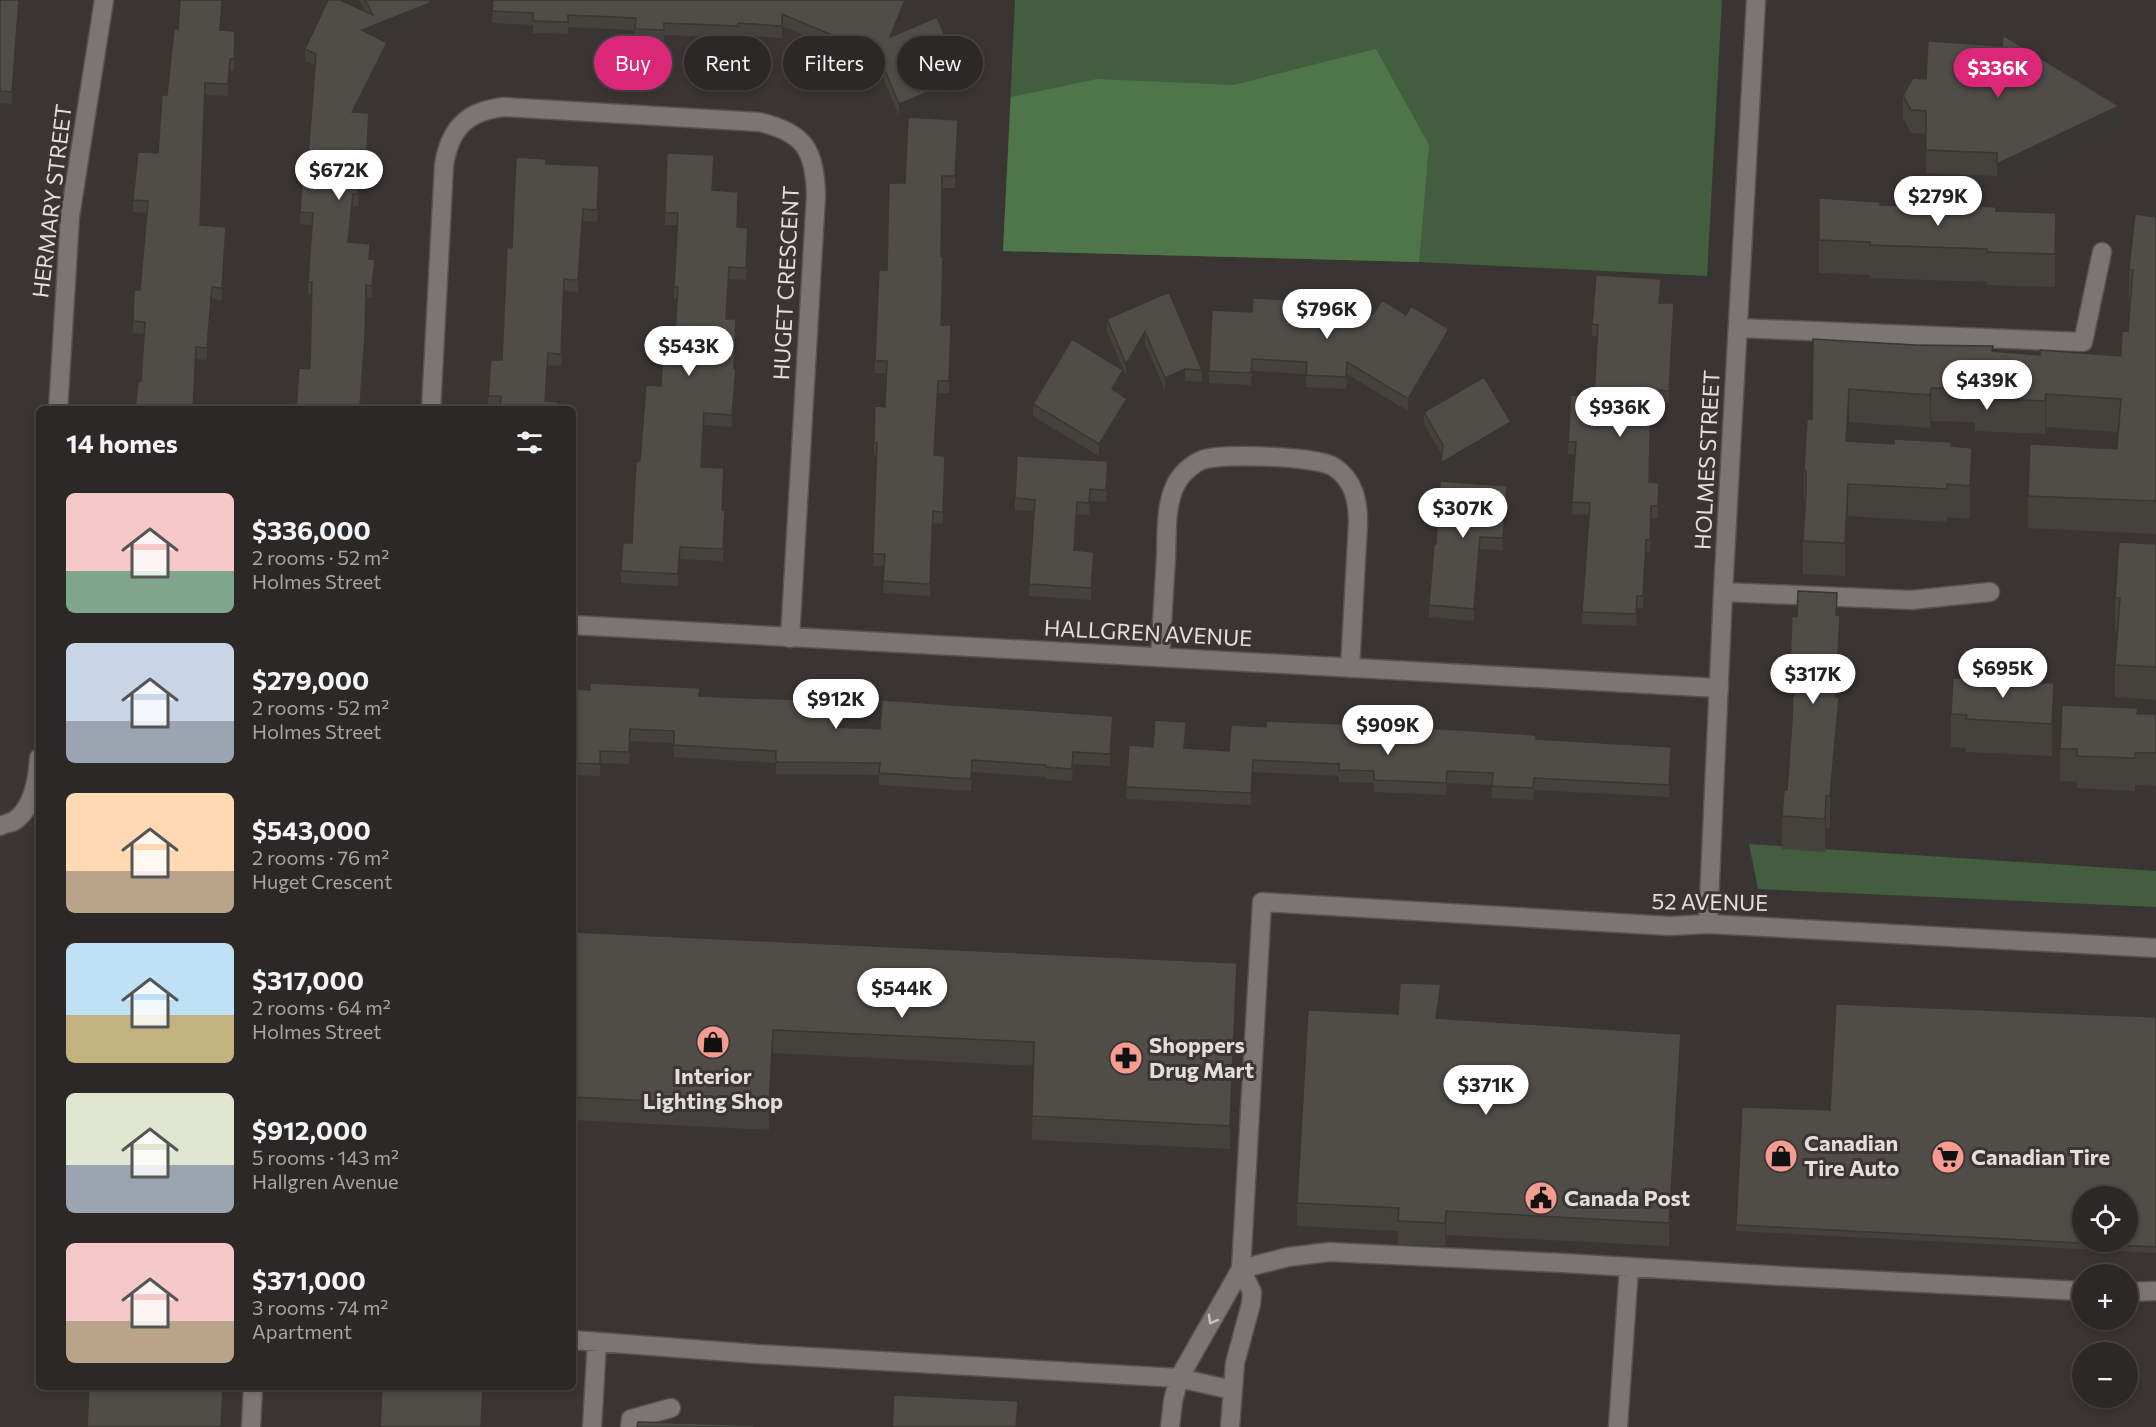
<!DOCTYPE html>
<meta charset="utf-8">
<style>
body{margin:0;font-family:Commissioner,sans-serif;background:#34302e;color:#f1f3f6;height:100vh;display:flex;flex-direction:column;font-size:22px;white-space:nowrap}
*{box-sizing:border-box;margin:0}
p{font-size:20px;color:#a6a6a7}
.icon{flex:none;width:33px;height:33px;fill:none;stroke:currentColor;stroke-width:2;stroke-linecap:round;stroke-linejoin:round}
.map{position:relative;flex:1;overflow:hidden}
.sheet{position:absolute;left:36px;top:406px;width:540px;height:984px;display:flex;flex-direction:column;background:#2c2826;border-radius:9px;box-shadow:0 3px 9px #0003,0 0 0 2px #484443}
.sheet>*{flex:none}
.guide{position:absolute;left:594px;top:36px;width:570px;height:54px;display:flex;gap:12px}
.tools{position:absolute;left:2072px;top:1186px;display:grid;gap:12px}
.tools a{display:grid;place-items:center;width:66px;height:66px;border-radius:50%;background:#2c2826;box-shadow:0 3px 9px #0003,0 0 0 2px #484443;font-size:30px}
.price{position:absolute;translate:-50% -51px;padding:0 14px;border-radius:21px;background:#fff;color:#222;font-size:20px;line-height:39px;filter:drop-shadow(0 2px 3px #0008)}
.price::after{content:'';position:absolute;left:50%;top:36px;width:18px;height:14px;margin-left:-9px;background:inherit;clip-path:polygon(0 0,100% 0,50% 100%)}
.price.on{background:#db2777;color:#fff}
ul{padding:0;list-style:none}
li{display:flex;align-items:center;gap:18px;height:150px;padding:0 30px}
li span{display:grid;place-items:center;flex:none;width:168px;height:120px;border-radius:9px;color:#555}
li>.icon{margin-inline-start:auto}
span .icon{width:72px;height:72px;fill:#fffc;stroke-width:1}
li b{font-size:26px}
h2{display:flex;justify-content:space-between;align-items:center;height:72px;padding:0 30px;font-size:26px}
.chip{padding:0 21px;border-radius:27px;background:#2c2826;box-shadow:0 3px 9px #0003,0 0 0 2px #484443;font-size:21px;line-height:54px}
.chip.on{background:#db2777;color:#fff}
.map>svg:first-child{display:block}
.green{fill:#425e3f}
.forest{fill:#4e764a}
.lines{fill:none;stroke-linecap:round;stroke-linejoin:round}
.minor-casing{stroke:#575351;stroke-width:21}
.minor{stroke:#7b7573;stroke-width:18}
.wall{fill:#45423e}
.shaded-wall{fill:#383632}
.building{fill:#504d48;stroke:#383632;stroke-width:1.5;fill-rule:evenodd}
.oneway{stroke:#c8c4c2}
.labels{text-anchor:middle;stroke-width:6;stroke-linejoin:round;paint-order:stroke}
.street-label{font-size:22px;fill:#e1dedd;stroke:#3a3533}
.poi-label{font-size:22px;font-weight:bold;fill:#e1dedd;stroke:#3a3533;text-anchor:start}
</style>
<div class="map">
<svg width="2156" height="1427" viewBox="0 0 2156 1427">
<rect width="100%" height="100%" fill="#3a3533"/>
<path class="green" d="M1015 0H1722L1707 276 1419 262 1003 251Z
M1749 844 2156 871V907L1758 889Z"/>
<path class="forest" d="M1376 49 1429 145 1419 262 1003 251 1011 97 1097 79 1234 85Z"/>
<g class="lines">
<g class="minor-casing">
<path id="minor" d="M1738 328 2083 342 2102 252
M58 410 70 216 104 0
M431 410 444 165C450 128 467 111 504 107L759 122C804 132 815 150 816 195L790 638
M1723 592 1911 600 1990 592
M573 625 1719 688
M1160 657C1162 624 1164 590 1166 557 1167 534 1165 505 1176 484 1181 474 1192 464 1202 460 1222 453 1317 456 1334 467 1354 480 1358 501 1358 523L1350 668
M0 826C4 824 10 823 14 821 33 809 38 778 39 758
M1708 924 1723 592 1756 0
M1241 1269 1288 1257 1329 1252 1563 1263 1782 1276 2082 1291
M2127 1292 2156 1291
M573 1340 757 1354 1179 1378 1232 1390
M251 1427 253 1388
M592 1427 597 1342
M630 1427 631 1419 671 1408
M1170 1427 1173 1401 1179 1378 1241 1269 1262 902 1670 926 1708 924 2156 948
M1230 1427 1235 1363 1251 1304 1252 1292 1241 1269
M1618 1427 1629 1267"/>
</g>
<use href="#minor" class="minor"/>
</g>
<path class="wall" d="M0 0H19L12 104 0 103Z
M359 0H429L430 15 375 37 387 55 358 113 369 125 367 162 360 161 358 206H353L349 242 370 259 375 271 372 298 366 297 365 349 361 410H296L310 369 312 294H308V282L312 225 300 224V212L308 156 315 65 305 61V49L365 11Z
M493 0H910L896 34 962 90 899 116 878 66 782 26V38L738 35V38L664 35V42L635 41V30L568 27V34L533 33V25L492 23Z
M221 31 235 43 234 71H230L228 96 205 95 200 225 226 239 222 300 212 299 207 360 196 359 193 410H135L141 381 144 334 133 333V321L140 290 147 213 133 212V200L158 153 167 95Z
M1903 95 2119 129 1997 187V176L1926 173V134L1911 133 1903 118Z
M958 132 955 188H942L941 325H951L949 393H938L935 455 945 456 943 524 933 523 930 596 883 593 884 566H873L877 455H874V443L885 407 886 373H875V361L887 270 905 183Z
M546 164 599 178 597 222 583 221 578 292 564 291 561 366 548 365 546 401 500 408H488V396L502 360 512 248Z
M714 167 713 190 737 227 748 240 746 280 729 279 727 319 736 331 734 369 736 381 732 427 704 425 702 467 724 480 722 511 725 523 723 561 680 559 678 586 621 583V571L632 543 640 461 675 332 677 299H674V287L678 225H665V213Z
M1880 205 1996 211 2056 246 2055 287 1987 285V282L1870 278V275L1819 273V240Z
M2156 217V534L2028 528V496L2117 449 2118 432 2046 427 2045 434 1975 431V422L1931 421 1930 428 1849 422 1848 441 1951 446 1972 480 1970 519 1947 517V522L1848 516 1845 576 1803 574V541L1805 503H1804V470L1812 419 1813 339 2040 355 2121 356 2128 331 2130 302H2129V269Z
M1661 291 1660 303 1674 315 1669 403 1651 402 1650 482 1659 483 1658 518H1651L1650 552H1646L1643 608H1637L1636 626 1582 624V612L1589 515 1572 514 1575 454H1568V442L1594 396 1597 336H1592V324Z
M1169 292 1202 370V382L1185 381 1165 390 1145 344 1126 376 1107 331V319Z
M1320 311 1449 341 1408 411 1347 374 1346 389 1306 387V374L1252 371 1251 385 1209 383V371Z
M1123 382 1117 392 1127 411 1099 456 1033 416V404Z
M1424 412 1511 434 1441 474 1442 455 1424 424Z
M1108 473 1106 502 1090 501 1089 515 1077 514 1075 550 1094 564 1091 600 1029 596 1034 511 1015 510V498Z
M1507 498 1503 550 1480 549 1474 621 1429 617V605L1436 544Z
M2156 544V700L2115 697V665L2118 631H2115V598Z
M1837 615 1840 648 1837 697 1839 730 1830 829 1826 828 1825 852 1782 849V816L1787 790 1793 694H1790V661Z
M2032 682 2054 716 2052 756 1966 752V748L1951 747V714Z
M573 689 700 696 835 727 880 729 1113 728 1110 766 1073 764 1072 781 1046 779V777L972 772 971 791 879 785V775L776 774V763L674 757V743L630 741 629 764 600 763V776L573 775Z
M2138 714H2156V786L2135 785V791L2077 788V782L2060 781V749Z
M1341 724 1398 726 1536 739 1671 759 1669 797 1534 790 1533 800 1492 798V785L1447 783 1446 795 1374 792V783L1339 782V776L1253 772 1251 805 1126 799V787L1153 747 1186 734 1185 748 1229 751 1266 727Z
M573 932 1237 986 1230 1149 1032 1140 1033 1066 773 1053 769 1130 573 1120Z
M1441 1007 1439 1018 1681 1057 1669 1246 1446 1235 1445 1246 1398 1244V1231L1297 1226V1203L1398 1014Z
M2156 1017V1253L1736 1231V1225L1830 1110Z"/>
<path class="shaded-wall" d="M19 0V5L12 104V92Z
M905 0H910L890 49V37Z
M430 3V15L362 42V30Z
M387 43V55L352 124V112Z
M230 59V71L228 96V84Z
M962 78V90L899 116V104Z
M2119 106V129L1997 187V164Z
M369 113V125L367 162V150Z
M958 120V132L955 188V176Z
M353 194V206L348 254V242Z
M583 209V221L578 292V280Z
M2056 213V246L2055 287V254Z
M226 227V239L222 300V288Z
M375 259V271L372 298V286Z
M366 285 365 349 360 410 365 337Z
M212 287V299L207 360V348Z
M1674 303V315L1669 403V391Z
M1449 329V341L1408 411V399Z
M1145 332V344L1126 376V364Z
M548 353V365L545 410V401Z
M736 369V381L732 427V415Z
M1185 369V381L1165 390V378Z
M1123 370V382L1112 401V389Z
M938 381V393L934 467V455Z
M1931 388V421L1930 428V395Z
M1849 389V422L1846 474V441Z
M2046 394V427L2045 434V401Z
M1127 399V411L1099 456V444Z
M1511 422V434L1441 474V463Z
M1972 448V480L1970 519V486Z
M1848 484V516L1845 576V543Z
M1507 486V498L1503 550V538Z
M933 511V523L930 596V584Z
M1480 537V549L1474 621V609Z
M1646 540V552L1643 608V596Z
M680 547V559L678 586V574Z
M1094 552V564L1091 600V588Z
M1840 615V648L1836 730V697Z
M2054 683V716L2052 756V724Z
M1839 697V730L1830 829V796Z
M1113 716V728L1110 766V754Z
M1253 760V772L1251 805V793Z
M1826 796V828L1825 852V819Z
M1237 963V986L1230 1149V1126Z
M1441 984V1007L1436 1041V1018Z
M773 1030V1053L769 1130V1107Z
M1681 1034V1057L1669 1246V1223Z
M1446 1211V1235L1445 1246V1223Z
M223 1388H224L222 1427H221Z
M483 1388H484L482 1427H481Z"/>
<path class="building" d="M0 0H19L12 92 0 91Z
M180 0H222L220 30 235 31 234 59H230L228 84 205 83 200 225 226 227 222 288 212 287 207 348 196 347 193 410H135L138 381H141L145 322 133 321 134 290H140L148 201 133 200 138 152 158 153 162 95H167L174 29H178Z
M328 0H340L373 15 365 0H429L430 3 362 30 387 43 352 112 369 113 367 150H360L358 194H353L348 242 370 244 369 259H375L372 286 366 285 365 337 360 406H353V410H296L299 368 310 369 312 282H308L313 213 300 212 304 156H308L316 54 305 49Z
M493 0H905L890 37 937 17 962 78 899 104 878 54 782 14V26L738 23V26L664 23V30L635 29 636 18 568 15V22L533 21V13L492 11Z
M2003 35 2119 106 1997 164V153L1926 150V111L1911 110 1903 95 1913 78 1926 79 1928 41 2002 46Z
M908 117 958 120 955 176H942L941 256 943 257 941 325H951L949 381H938L934 455 945 456 943 512 933 511 930 584 883 581 885 554H873L877 443H874L875 406 885 407 887 361H875L879 270H887L889 183H905Z
M667 153 714 155 712 190 738 192 737 227 748 228 746 268 729 267 726 319H736L734 369H736L732 415 704 413 701 467 724 468 722 510 725 511 723 549 680 547 678 574 621 571 623 543H632L636 461H640L646 385 661 386 664 332H675L678 287H674L678 213H665Z
M516 157 546 159V164L599 166 597 210 583 209 578 280 564 279 561 354 548 353 545 401 558 402V410H500L501 396H488L491 360H502L506 270 507 247 512 248Z
M1819 198 1880 202V205L1934 207V204L1996 207V211L2056 213 2055 254 1987 252V249L1870 245V242L1819 240Z
M2135 214 2156 217V501L2028 496 2030 444 2117 449 2121 399 2046 394 2045 401 1975 398V389L1931 388 1930 395 1849 389 1846 441 1894 444V439L1951 442V446L1972 448 1970 486 1947 484V489L1848 484 1845 543 1803 541 1806 490V471L1804 470 1807 419H1812L1813 339 1914 345 1993 346 1992 351 2040 355V350L2121 356 2122 331H2128L2133 270 2129 269Z
M1596 275 1661 279 1659 303H1674L1669 391 1651 390 1649 482 1659 483 1658 506H1651L1650 540H1646L1643 596H1637L1636 614 1582 612 1590 503 1572 502 1576 442H1568L1571 395 1594 396 1598 325 1592 324Z
M1169 292 1202 370 1185 369 1165 378 1145 332 1126 364 1107 319Z
M1290 295 1321 297 1320 311 1373 314 1382 300 1406 315 1411 306 1449 329 1408 399 1347 362 1346 377 1306 375 1307 362 1252 359 1251 373 1209 371 1212 310 1252 312 1253 298 1289 300Z
M1072 339 1123 370 1112 389 1127 399 1099 444 1033 404Z
M1484 377 1511 422 1441 463 1443 445 1424 412Z
M1017 456 1108 461 1106 490 1090 489 1089 503 1077 502 1074 550 1094 552 1091 588 1029 584 1035 500 1015 498Z
M1440 481 1507 486 1503 538 1480 537 1474 609 1429 605 1434 544H1436Z
M2119 542 2156 544V667L2115 665 2120 598H2115Z
M1798 591 1837 593 1836 615H1840L1836 697H1839L1830 796H1826L1825 819 1782 816 1784 790H1787L1792 722 1794 661H1790L1792 616 1797 617Z
M1971 674 2032 677V682L2054 683 2052 724 1966 719 1967 715 1951 714 1953 678 1970 679Z
M590 683 700 688 699 696 835 701 834 727 880 729 882 700 1113 716 1110 754 1073 752 1072 769 1046 767V765L972 760 971 779 879 773 880 763 776 762V751L674 745V731L630 729 629 752 600 751V764L573 763V689L590 690Z
M2062 705 2138 708 2137 714H2156V753H2135V758L2077 756V749H2060Z
M1155 720 1186 722 1184 748 1229 751 1231 725 1266 727V721L1341 724V720L1398 723V726L1536 735V739L1671 747 1669 785 1534 778 1533 788 1492 786 1493 773 1447 771 1446 783 1374 780V771L1339 770V764L1253 760 1251 793 1126 787 1129 745 1153 747Z
M573 932 1237 963 1230 1126 1032 1116 1034 1042 773 1030 769 1107 573 1097Z
M1400 983 1441 984 1436 1018 1681 1034 1669 1223 1446 1211 1445 1223 1398 1221 1399 1208 1297 1203 1308 1010 1398 1014Z
M1836 1004 2156 1017V1247L1736 1225 1742 1107 1830 1110ZM2082 1197H2127V1242H2082Z
M89 1388H223L221 1427H87Z
M382 1388H483L481 1427H380Z
M894 1395 1018 1401 1016 1427H892Z
M638 1422 754 1425V1427H637Z"/>
<defs><path id="oneway-chevron" d="M-2-3.5L2.5 0L-2 3.5" fill="none" stroke-width="1.6" stroke-linecap="round" stroke-linejoin="round" transform="scale(1.5)"/></defs>
<use class="oneway" href="#oneway-chevron" transform="translate(1212 1320) rotate(119)"/>
<defs>
<g id="shop-disc" transform="scale(1.725)"><circle r="9.5" fill="#f59c91" stroke="#3a3533"/><path d="M-5-2.5h2.3a2.7 3.5 0 0 1 5.4 0H5L5.5 6h-11ZM-1.5-2.5h3a1.5 2.3 0 0 0-3 0Z" fill="#111"/></g>
<g id="pharmacy-disc" transform="scale(1.725)"><circle r="9.5" fill="#f59c91" stroke="#3a3533"/><path d="M-2-6h4v4h4v4h-4v4h-4v-4h-4v-4h4Z" fill="#111"/></g>
<g id="supermarket-disc" transform="scale(1.725)"><circle r="9.5" fill="#f59c91" stroke="#3a3533"/><path d="M-6-5.5h2.5l.6 2H6L4.5 2H-2.5L-4.4-4H-6ZM-1.5 3.2a1.3 1.3 0 1 0 .1 0ZM3 3.2a1.3 1.3 0 1 0 .1 0Z" fill="#111"/></g>
<g id="civic-disc" transform="scale(1.725)"><circle r="9.5" fill="#f59c91" stroke="#3a3533"/><path d="M-.6-6.5H3V-4.5H.6V-3L4-1V1h2V6H-6V1h2V-1L-.6-3ZM-1.2 2.5V6h2.4V2.5Z" fill="#111"/></g>
</defs>
<g fill-rule="evenodd">
<use href="#shop-disc" x="713" y="1042"/>
<use href="#pharmacy-disc" x="1126" y="1058"/>
<use href="#shop-disc" x="1781" y="1156"/>
<use href="#supermarket-disc" x="1948" y="1157"/>
<use href="#civic-disc" x="1541" y="1198"/>
</g>
<g class="labels">
<g class="street-label">
<text transform="translate(52 201) rotate(-83)" y="8">HERMARY STREET</text>
<text transform="translate(786 283) rotate(-87)" y="8">HUGET CRESCENT</text>
<text transform="translate(1707 460) rotate(-87)" y="8">HOLMES STREET</text>
<text transform="translate(1148 633) rotate(3)" y="8">HALLGREN AVENUE</text>
<text transform="translate(1710 902) rotate(1)" y="8">52 AVENUE</text>
</g>
<g class="poi-label">
<text x="1149" y="1053">Shoppers<tspan x="1149" dy="25">Drug Mart</tspan></text>
<text x="713" y="1084" text-anchor="middle">Interior<tspan x="713" dy="25">Lighting Shop</tspan></text>
<text x="1804" y="1151">Canadian<tspan x="1804" dy="25">Tire Auto</tspan></text>
<text x="1971" y="1165">Canadian Tire</text>
<text x="1564" y="1206">Canada Post</text>
</g>
</g>
</svg>
<div class="tools">
<a><svg class="icon" aria-label="locate" viewBox="0 0 24 24"><circle cx="12" cy="12" r="6"/><path d="M12 2v4M12 18v4M2 12h4M18 12h4"/></svg></a>
<a>+</a>
<a>−</a>
</div>
<b class="price on" style="left:1998px;top:99px">$336K</b>
<b class="price" style="left:339px;top:201px">$672K</b>
<b class="price" style="left:1938px;top:227px">$279K</b>
<b class="price" style="left:1327px;top:340px">$796K</b>
<b class="price" style="left:689px;top:377px">$543K</b>
<b class="price" style="left:1987px;top:411px">$439K</b>
<b class="price" style="left:1620px;top:438px">$936K</b>
<b class="price" style="left:1463px;top:539px">$307K</b>
<b class="price" style="left:2003px;top:699px">$695K</b>
<b class="price" style="left:1813px;top:705px">$317K</b>
<b class="price" style="left:836px;top:730px">$912K</b>
<b class="price" style="left:1388px;top:756px">$909K</b>
<b class="price" style="left:902px;top:1019px">$544K</b>
<b class="price" style="left:1486px;top:1116px">$371K</b>
<div class="guide">
<a class="chip on">Buy</a>
<a class="chip">Rent</a>
<a class="chip">Filters</a>
<a class="chip">New</a>
</div>
<section class="sheet">
<h2>14 homes<svg class="icon" aria-label="filters" viewBox="0 0 24 24"><path d="M4 7h16M4 17h16"/><circle cx="9" cy="7" r="2"/><circle cx="15" cy="17" r="2"/></svg></h2>
<ul>
<li><span style="background:linear-gradient(#f6c9c9 65%,#7fa58c 0)"><svg class="icon" aria-label="home" viewBox="0 0 24 24"><path d="M3 11l9-7 9 7M6 9v11h12V9"/></svg></span><div><b>$336,000</b><p>2 rooms · 52 m²</p><p>Holmes Street</p></div></li>
<li><span style="background:linear-gradient(#c9d6e8 65%,#9aa5b1 0)"><svg class="icon" aria-label="home" viewBox="0 0 24 24"><path d="M3 11l9-7 9 7M6 9v11h12V9"/></svg></span><div><b>$279,000</b><p>2 rooms · 52 m²</p><p>Holmes Street</p></div></li>
<li><span style="background:linear-gradient(#ffd9b3 65%,#b9a48a 0)"><svg class="icon" aria-label="home" viewBox="0 0 24 24"><path d="M3 11l9-7 9 7M6 9v11h12V9"/></svg></span><div><b>$543,000</b><p>2 rooms · 76 m²</p><p>Huget Crescent</p></div></li>
<li><span style="background:linear-gradient(#bfe0f5 60%,#c2b280 0)"><svg class="icon" aria-label="home" viewBox="0 0 24 24"><path d="M3 11l9-7 9 7M6 9v11h12V9"/></svg></span><div><b>$317,000</b><p>2 rooms · 64 m²</p><p>Holmes Street</p></div></li>
<li><span style="background:linear-gradient(#dfe7d0 60%,#9aa5b1 0)"><svg class="icon" aria-label="home" viewBox="0 0 24 24"><path d="M3 11l9-7 9 7M6 9v11h12V9"/></svg></span><div><b>$912,000</b><p>5 rooms · 143 m²</p><p>Hallgren Avenue</p></div></li>
<li><span style="background:linear-gradient(#f6c9c9 65%,#b9a48a 0)"><svg class="icon" aria-label="home" viewBox="0 0 24 24"><path d="M3 11l9-7 9 7M6 9v11h12V9"/></svg></span><div><b>$371,000</b><p>3 rooms · 74 m²</p><p>Apartment</p></div></li>
</ul>
</section>
</div>
